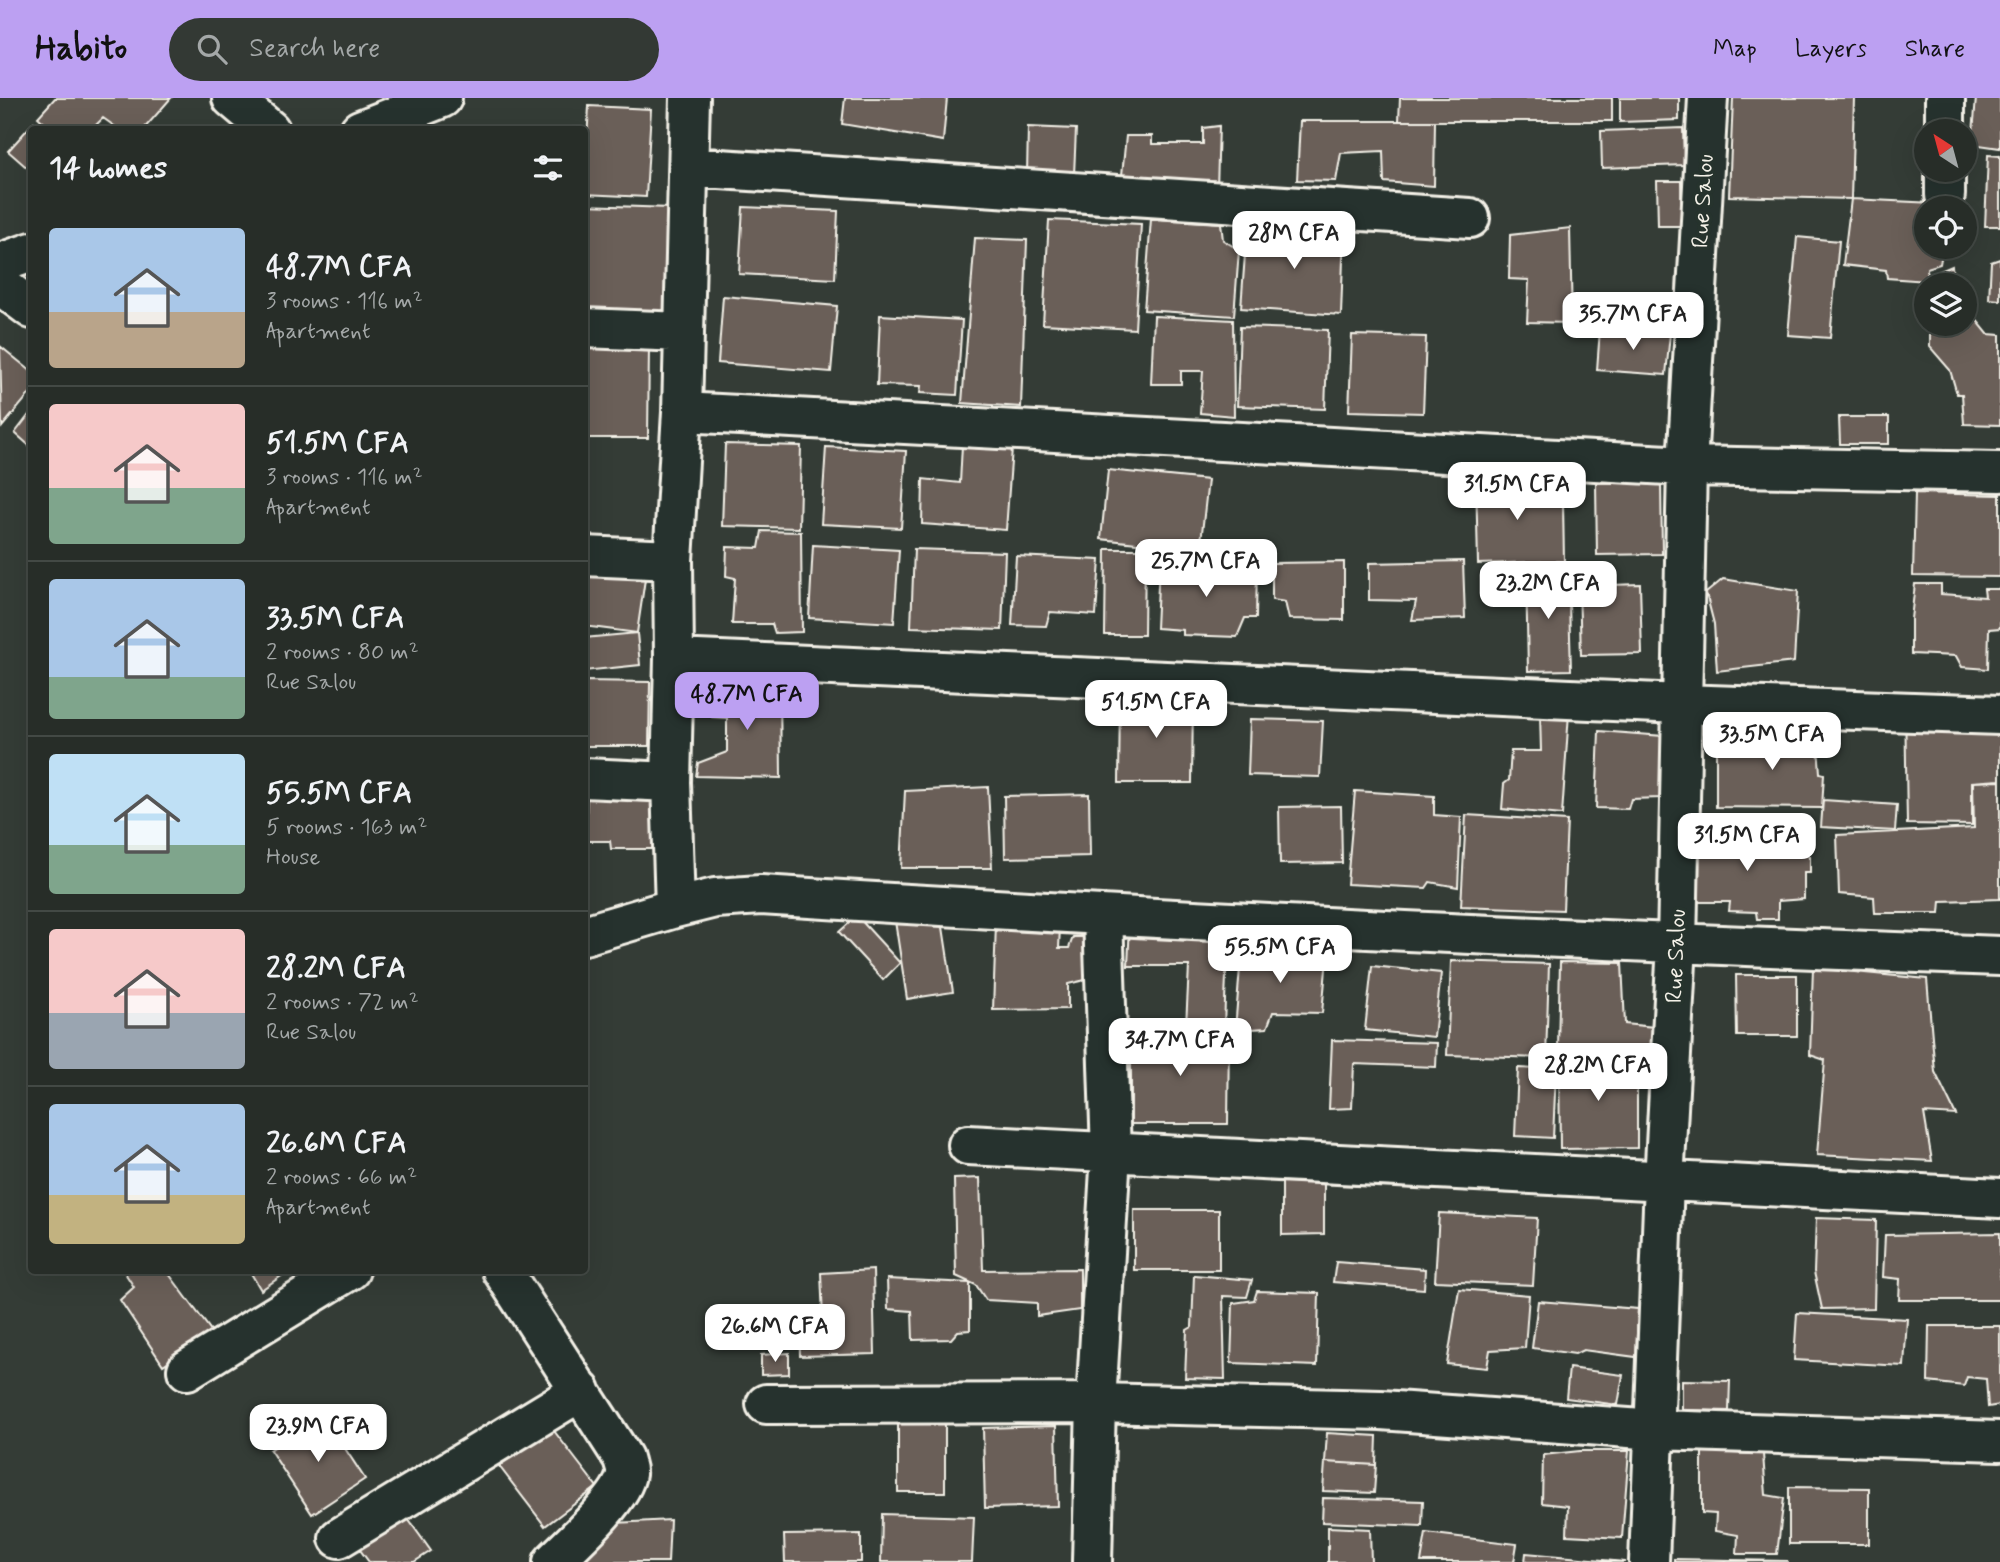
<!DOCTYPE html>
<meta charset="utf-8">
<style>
body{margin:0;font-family:Mynerve,sans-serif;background:#333934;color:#f1f3f6;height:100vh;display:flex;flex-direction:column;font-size:26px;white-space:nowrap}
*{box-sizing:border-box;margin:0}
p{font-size:23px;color:#a4a8a8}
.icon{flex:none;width:38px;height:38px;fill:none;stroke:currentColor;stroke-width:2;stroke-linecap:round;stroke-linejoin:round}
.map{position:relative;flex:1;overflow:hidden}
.details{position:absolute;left:28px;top:28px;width:560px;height:1148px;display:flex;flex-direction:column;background:#272d28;border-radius:7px;box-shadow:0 7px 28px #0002,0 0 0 2px #434945}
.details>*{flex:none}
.needle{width:46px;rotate:324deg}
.tools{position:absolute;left:1914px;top:21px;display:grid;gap:14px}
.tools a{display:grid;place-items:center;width:63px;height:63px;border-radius:50%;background:#272d28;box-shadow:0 7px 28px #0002,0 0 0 2px #434945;font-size:35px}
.price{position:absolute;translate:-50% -60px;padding:0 16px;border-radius:14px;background:#fff;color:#222;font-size:23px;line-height:46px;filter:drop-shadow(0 2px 4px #0008)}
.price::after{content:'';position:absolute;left:50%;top:42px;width:21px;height:16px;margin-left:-10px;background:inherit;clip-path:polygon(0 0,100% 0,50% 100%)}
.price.selected{background:#bca0f2;color:#111}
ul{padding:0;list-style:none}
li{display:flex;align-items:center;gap:21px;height:175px;padding:0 21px}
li+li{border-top:2px solid #434945}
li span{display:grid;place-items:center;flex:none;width:196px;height:140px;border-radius:7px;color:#555}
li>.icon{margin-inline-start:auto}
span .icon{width:84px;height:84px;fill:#fffc;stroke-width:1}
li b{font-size:30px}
h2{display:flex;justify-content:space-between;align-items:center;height:84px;padding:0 21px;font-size:30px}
header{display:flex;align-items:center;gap:42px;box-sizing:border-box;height:98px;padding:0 35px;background:#bca0f2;color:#111}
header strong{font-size:33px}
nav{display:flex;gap:38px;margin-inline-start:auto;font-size:24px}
.search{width:490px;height:63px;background:#333934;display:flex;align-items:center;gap:18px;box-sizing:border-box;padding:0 24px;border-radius:38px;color:#a4a8a8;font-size:26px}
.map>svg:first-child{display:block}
.building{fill:#6b5e59;stroke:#f4f1e8;stroke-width:2}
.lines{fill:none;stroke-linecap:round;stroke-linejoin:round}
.street-casing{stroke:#f4f1e8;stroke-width:44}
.street{stroke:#26332d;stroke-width:38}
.labels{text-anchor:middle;stroke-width:7;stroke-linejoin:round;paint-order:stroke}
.street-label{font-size:24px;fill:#f4f1e8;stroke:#26332d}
</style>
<header>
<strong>Habito</strong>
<div class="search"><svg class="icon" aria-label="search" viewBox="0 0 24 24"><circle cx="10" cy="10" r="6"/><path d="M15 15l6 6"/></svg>Search here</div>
<nav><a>Map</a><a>Layers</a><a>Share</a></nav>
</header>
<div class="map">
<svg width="2000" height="1464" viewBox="0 0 2000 1464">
<rect width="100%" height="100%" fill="#343c36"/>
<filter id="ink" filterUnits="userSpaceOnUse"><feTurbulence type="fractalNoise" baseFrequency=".0143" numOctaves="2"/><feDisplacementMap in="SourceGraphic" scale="14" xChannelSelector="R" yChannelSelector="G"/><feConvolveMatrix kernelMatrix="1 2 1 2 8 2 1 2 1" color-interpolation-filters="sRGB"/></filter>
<g filter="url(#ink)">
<path class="building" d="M55 0H171L143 32H120L103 20 91 32H52L38 19Z
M845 0H947L943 43 842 26Z
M1400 0H1612V23H1399Z
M1620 0H1679V22L1620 24Z
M1733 0H1854L1851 101 1729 98Z
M1976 0H2000V50L1972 46Z
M589 8 651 11 646 99 584 96Z
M1300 23H1435L1434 88 1384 84 1383 53 1341 55 1336 83 1297 82Z
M34 24 43 32H32V74L8 53Z
M1219 28 1217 90 1121 87 1126 38H1152V46H1203V30Z
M1028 29 1076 31 1074 77 1027 76Z
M1683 30 1684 67 1602 70 1601 33Z
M1988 57 2000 58V128H1985Z
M1657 83H1681L1682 128H1658Z
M1851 101 1934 105 1933 110H1927V149H1943L1940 166 1927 170V183L1887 180 1886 172 1843 167Z
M584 107 670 110 665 214 584 211Z
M743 109 838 113 835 181 739 176Z
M1151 121 1221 125 1223 142 1239 152 1234 218 1144 212Z
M1049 122 1141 126 1135 231 1043 226Z
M1247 130 1344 133 1341 217 1241 210Z
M1570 130 1572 225 1527 224 1529 182 1509 181 1510 137Z
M1797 139 1839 143 1830 240 1788 237Z
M975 140 1027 142 1021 309 962 305Z
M2000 161V202L1989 201 1991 164Z
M1952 168 1954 187H1935L1933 176Z
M723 198 837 208 831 274 718 265Z
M1965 214 1971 215 1988 236 2000 237V327L1964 326 1962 296H1957L1950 272 1930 249V231L1933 226H1965Z
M880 217 962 222 957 297 920 295 921 288 877 287Z
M1154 218 1233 222 1234 318 1200 315 1203 273H1181V286H1151Z
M1240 229 1328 232 1325 311 1237 308Z
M1600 231 1670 235 1666 277 1597 272Z
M1352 237 1426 239 1423 315 1349 313Z
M584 247H649L648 340H584Z
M0 248 32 274V293L2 329Z
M32 313V350L15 335Z
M1839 319H1889V346H1840Z
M725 346 801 348 799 430 722 428Z
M962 347 1012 350 1006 432 922 426 923 381 960 385Z
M826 349 906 353 901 430 821 426Z
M1108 372 1208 382 1200 452 1101 441Z
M1533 377 1534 401 1563 404 1564 463 1478 466 1476 379Z
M1661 384 1662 456 1597 457 1596 385Z
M1915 395 2000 397V479L1913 478Z
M762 433 801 434 802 534 775 535 772 526H732L735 480 726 478 727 449 759 450Z
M813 447 899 452 894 525 809 520Z
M914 451 1005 454 1002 532 911 529Z
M1106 451H1145L1144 537H1105Z
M1016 458 1100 462 1096 517 1050 514 1046 528 1012 527Z
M1463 463 1465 520 1412 522 1416 503 1369 502V465Z
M1344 464V522L1289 521 1285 504 1272 502V465Z
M1159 466 1257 468 1256 520H1245L1237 539 1183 537V532L1156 530Z
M1568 472 1571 572 1528 573 1526 474Z
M584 473 645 481 637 535 584 528Z
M1723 481 1798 493 1794 564 1717 573 1714 526 1706 495Z
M1640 486 1642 556 1581 557 1579 488Z
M1915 486H1941V496L1985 499 1984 491H2000V530L1989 531 1988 571 1962 569 1956 558 1911 556V521Z
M637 535 640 567 584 573V540Z
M584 583 650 584 649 648H584Z
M780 586 781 680 696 678 698 665 727 654V620L712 619 713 588Z
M1120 599 1193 600 1192 685H1119Z
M1905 603 2000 617V682L1972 684V727L1907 726Z
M1569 615 1562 717 1502 711 1504 686 1509 682 1511 653H1541L1540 616Z
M1250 621 1323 623 1320 679 1248 677Z
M1791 625 1817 635 1820 675 1824 676 1822 710 1716 709V651L1761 647 1760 639 1771 637Z
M1599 633 1663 638 1660 700 1631 701 1628 711 1596 710Z
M2000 683V801L1941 803 1940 815H1875L1874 799 1839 796 1837 737 1974 730 1973 684Z
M988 689 992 770H901L905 693Z
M1355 693 1434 698V717L1461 719 1458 789 1430 784 1426 790 1347 786Z
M1089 696 1090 758 1005 760 1004 698Z
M587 699 655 700 654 751H611L610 743H585Z
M1823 702 1897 707 1895 733 1821 729Z
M1341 708 1342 765 1280 766 1279 709Z
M1466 717 1567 723 1563 812 1461 808Z
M1730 725 1761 726 1763 756 1810 758V775H1804V801L1778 803V821H1757L1756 814 1729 813 1730 804H1694L1698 738 1728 737Z
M941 816 953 894 907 901 895 823Z
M857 818 900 865 883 882 839 834Z
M996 825 1060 829 1059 850H1069L1073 839H1089L1085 882 1068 886V911L993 912Z
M1130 825 1228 828 1224 928H1186L1189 868H1128Z
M1328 849 1322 915 1273 914 1267 930 1235 932 1241 857Z
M1451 863 1549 866 1546 960 1447 957Z
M1560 864 1622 865 1625 926 1654 929V957L1558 950Z
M1372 868 1441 875 1434 939 1365 932Z
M1813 870 1927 881 1935 974 1956 1017 1924 1015 1932 1063 1817 1057 1825 962 1810 957Z
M1736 877H1797V938H1737Z
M1131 935H1229L1228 1026H1131Z
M1332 942 1437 945 1436 969 1354 966 1352 1010 1329 1011Z
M1637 959V1050L1560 1051 1559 960Z
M1518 970 1556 972 1553 1040 1515 1038Z
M980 1080 983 1172 1080 1171V1212L1037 1218V1205L986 1202 976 1187 956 1178 954 1081Z
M1282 1084H1324V1136L1282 1137Z
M1134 1112H1219V1172H1134Z
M1439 1115 1537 1120 1533 1187 1435 1183Z
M1816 1120 1876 1122 1874 1210 1822 1211 1814 1174Z
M2000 1135V1202H1899L1900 1181 1883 1179 1885 1137Z
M1336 1164 1425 1171 1424 1191 1333 1184Z
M129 1172H166L212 1234 163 1267 120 1202 134 1189 125 1175Z
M249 1172H290L261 1192Z
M873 1172 875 1256 800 1258 799 1220H823L821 1175Z
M1194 1177 1252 1182 1247 1199 1223 1198 1225 1281 1185 1280 1187 1232 1192 1229Z
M887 1181 970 1185V1232L958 1233 951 1241 913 1242 912 1213 888 1211Z
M1459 1191 1529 1197 1525 1250 1490 1252 1487 1270 1447 1266Z
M1257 1193 1319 1195 1317 1268 1231 1265 1233 1205 1254 1202Z
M1538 1203 1638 1211 1636 1259 1583 1252 1575 1256 1532 1250Z
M1797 1215 1907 1221 1904 1268 1794 1262Z
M1929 1228H2000V1307L1988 1309 1986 1281 1967 1279 1964 1288 1928 1284Z
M789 1255V1276L761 1277V1257Z
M1569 1270 1623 1277 1618 1307 1566 1300Z
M1682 1282 1730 1283 1729 1313 1682 1312Z
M323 1317 365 1381 312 1416 270 1352Z
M898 1326H945V1394H898Z
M1056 1328 1058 1408 985 1410 983 1330Z
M551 1329 597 1389 545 1428 499 1368Z
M1327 1335 1377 1338 1376 1367 1325 1364Z
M1702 1346 1730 1348 1733 1355 1763 1356 1766 1397 1784 1400 1777 1456H1737L1738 1437 1715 1433 1716 1416 1702 1415Z
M1580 1353H1629L1622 1440 1567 1437 1568 1408 1542 1405 1543 1357Z
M1325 1364 1376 1367 1374 1395 1323 1393Z
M1789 1389 1869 1390V1446H1789Z
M1323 1400 1423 1403 1422 1428 1322 1424Z
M403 1414 431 1453 414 1464H369L355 1445Z
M882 1416 974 1419 972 1464H881Z
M670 1422 668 1464H571L615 1425Z
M1328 1429 1370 1431 1371 1464H1328Z
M1426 1435 1517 1446 1514 1464H1421Z
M861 1436V1464H785L784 1437Z
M1526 1455 1625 1464H1525Z
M1674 1461 1788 1463 1674 1464Z"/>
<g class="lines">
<g class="street-casing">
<path id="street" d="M232 0 270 32
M690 0 682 314 673 462 674 561 671 684 675 810 715 800 761 797C1174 823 1587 843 2000 858
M360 32 442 0
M1945 33V0
M689 69 1470 120
M1945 97V72
M0 165 32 154
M0 187 32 211
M584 230 683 234
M682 314 1687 368 2000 374
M584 458 673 462
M674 561 1681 606 2000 617
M584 680 671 684
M584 837 675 810
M968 1047 2000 1100
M502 1172 623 1360C624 1365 627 1371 626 1376 623 1400 571 1446 553 1464
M187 1272 350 1172
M766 1306 1096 1305 1381 1312 1656 1332 2000 1343
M339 1440 581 1293
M1092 1464 1096 1305 1111 1055 1103 818
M1649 1464 1664 1084 1677 846 1687 368 1708 0"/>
</g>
<use href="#street" class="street"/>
</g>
</g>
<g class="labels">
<g class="street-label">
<text transform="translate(1702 103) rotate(-87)" y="8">Rue Salou</text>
<text transform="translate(1675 858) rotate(-88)" y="8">Rue Salou</text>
</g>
</g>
</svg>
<div class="tools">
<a><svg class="needle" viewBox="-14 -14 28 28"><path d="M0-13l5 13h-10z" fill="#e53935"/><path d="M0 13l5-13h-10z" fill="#a4a8a8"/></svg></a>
<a><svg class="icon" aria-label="locate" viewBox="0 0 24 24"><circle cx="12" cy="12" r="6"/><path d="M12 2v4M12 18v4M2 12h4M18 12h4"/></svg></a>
<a><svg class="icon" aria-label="layers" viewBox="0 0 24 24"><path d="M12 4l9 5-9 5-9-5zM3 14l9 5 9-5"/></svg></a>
</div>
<b class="price" style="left:1294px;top:173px">28M CFA</b>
<b class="price" style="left:1633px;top:254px">35.7M CFA</b>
<b class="price" style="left:1517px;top:424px">31.5M CFA</b>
<b class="price" style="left:1206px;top:501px">25.7M CFA</b>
<b class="price" style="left:1548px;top:523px">23.2M CFA</b>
<b class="price selected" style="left:747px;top:634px">48.7M CFA</b>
<b class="price" style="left:1156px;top:642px">51.5M CFA</b>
<b class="price" style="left:1772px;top:674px">33.5M CFA</b>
<b class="price" style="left:1747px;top:775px">31.5M CFA</b>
<b class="price" style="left:1280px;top:887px">55.5M CFA</b>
<b class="price" style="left:1180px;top:980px">34.7M CFA</b>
<b class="price" style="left:1598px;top:1005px">28.2M CFA</b>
<b class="price" style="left:775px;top:1266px">26.6M CFA</b>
<b class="price" style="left:318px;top:1366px">23.9M CFA</b>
<section class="details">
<h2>14 homes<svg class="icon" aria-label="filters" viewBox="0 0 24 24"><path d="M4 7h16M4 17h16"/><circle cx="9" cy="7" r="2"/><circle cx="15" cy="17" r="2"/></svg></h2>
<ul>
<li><span style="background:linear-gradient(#a9c7e8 60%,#b9a48a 0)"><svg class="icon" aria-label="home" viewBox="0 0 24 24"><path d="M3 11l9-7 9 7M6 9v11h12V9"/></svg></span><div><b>48.7M CFA</b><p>3 rooms · 116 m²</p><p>Apartment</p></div></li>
<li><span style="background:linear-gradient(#f6c9c9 60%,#7fa58c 0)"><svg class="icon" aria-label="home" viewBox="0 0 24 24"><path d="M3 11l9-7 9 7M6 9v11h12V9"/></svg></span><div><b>51.5M CFA</b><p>3 rooms · 116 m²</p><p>Apartment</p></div></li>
<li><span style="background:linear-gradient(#a9c7e8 70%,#7fa58c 0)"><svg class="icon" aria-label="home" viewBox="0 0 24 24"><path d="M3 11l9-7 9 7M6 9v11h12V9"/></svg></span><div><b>33.5M CFA</b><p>2 rooms · 80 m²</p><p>Rue Salou</p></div></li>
<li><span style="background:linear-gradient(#bfe0f5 65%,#7fa58c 0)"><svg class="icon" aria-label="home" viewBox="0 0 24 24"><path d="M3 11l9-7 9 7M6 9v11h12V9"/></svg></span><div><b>55.5M CFA</b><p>5 rooms · 163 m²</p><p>House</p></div></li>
<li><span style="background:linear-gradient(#f6c9c9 60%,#9aa5b1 0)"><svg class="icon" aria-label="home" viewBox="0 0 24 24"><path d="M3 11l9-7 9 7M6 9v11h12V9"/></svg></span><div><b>28.2M CFA</b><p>2 rooms · 72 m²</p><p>Rue Salou</p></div></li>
<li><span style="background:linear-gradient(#a9c7e8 65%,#c2b280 0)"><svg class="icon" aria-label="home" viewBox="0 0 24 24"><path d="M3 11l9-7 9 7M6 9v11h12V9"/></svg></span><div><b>26.6M CFA</b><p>2 rooms · 66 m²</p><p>Apartment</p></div></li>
</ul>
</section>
</div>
